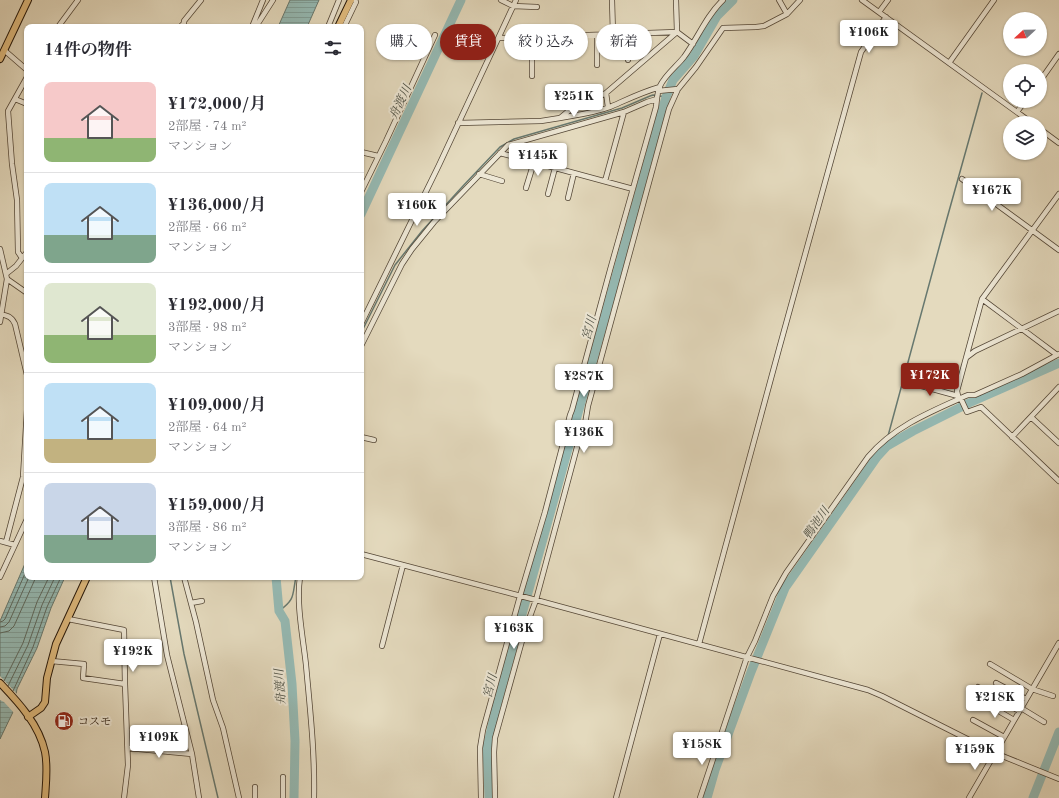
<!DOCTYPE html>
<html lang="ja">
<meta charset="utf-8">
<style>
body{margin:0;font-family:"Old Standard TT","Noto Serif JP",serif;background:#f7f7f7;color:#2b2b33;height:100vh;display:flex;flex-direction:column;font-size:15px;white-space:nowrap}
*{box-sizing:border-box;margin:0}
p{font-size:13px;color:#7c7c81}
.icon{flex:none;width:22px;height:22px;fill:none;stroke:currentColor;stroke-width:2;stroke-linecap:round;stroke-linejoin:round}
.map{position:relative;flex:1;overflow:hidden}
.panel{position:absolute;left:24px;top:24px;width:340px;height:556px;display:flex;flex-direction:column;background:#fff;border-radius:8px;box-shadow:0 1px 3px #0004}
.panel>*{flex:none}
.guide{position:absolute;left:376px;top:24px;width:380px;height:36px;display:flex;gap:8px}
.needle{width:26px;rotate:248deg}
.tools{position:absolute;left:1003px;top:12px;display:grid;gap:8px}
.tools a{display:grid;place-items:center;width:44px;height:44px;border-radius:50%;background:#fff;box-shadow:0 1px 3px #0004;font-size:20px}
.price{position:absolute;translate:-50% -34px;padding:0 9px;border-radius:4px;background:#fff;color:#222;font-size:13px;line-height:26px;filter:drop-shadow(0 1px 2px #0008)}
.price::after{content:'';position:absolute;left:50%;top:24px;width:12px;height:9px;margin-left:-6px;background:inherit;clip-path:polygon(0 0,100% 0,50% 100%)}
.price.current{background:#8f2418;color:#fff}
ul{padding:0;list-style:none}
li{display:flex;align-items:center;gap:12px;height:100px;padding:0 20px}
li+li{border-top:1px solid #e1e1e2}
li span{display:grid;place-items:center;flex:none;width:112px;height:80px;border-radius:8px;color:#555}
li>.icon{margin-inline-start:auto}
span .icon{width:48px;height:48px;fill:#fffc;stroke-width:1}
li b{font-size:17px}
h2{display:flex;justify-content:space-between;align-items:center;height:48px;padding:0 20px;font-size:17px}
.pill{padding:0 14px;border-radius:18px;background:#fff;box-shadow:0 1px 3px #0004;font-size:14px;line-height:36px}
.pill.current{background:#8f2418;color:#fff}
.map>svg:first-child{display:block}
.water{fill:url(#water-rules);stroke:#67786f}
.pier{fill:#e4dabe}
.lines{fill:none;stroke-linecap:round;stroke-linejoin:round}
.shore{stroke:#5c685e;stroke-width:1}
.stream{stroke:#67786f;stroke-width:1.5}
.river{stroke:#95bab4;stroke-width:9}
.minor-casing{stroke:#534636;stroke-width:6}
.major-casing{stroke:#231508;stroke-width:8}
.minor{stroke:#ede7d5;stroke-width:4.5}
.major{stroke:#e2bd7f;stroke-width:6}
.labels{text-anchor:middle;stroke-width:4;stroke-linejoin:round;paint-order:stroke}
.poi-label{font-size:11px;fill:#231508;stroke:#ede7d5;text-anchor:start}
.water-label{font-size:12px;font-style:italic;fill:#4b4f44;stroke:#ede7d5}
</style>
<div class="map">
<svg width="1059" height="798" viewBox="0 0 1059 798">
<defs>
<pattern id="water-rules" width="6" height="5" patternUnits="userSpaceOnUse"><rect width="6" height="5" fill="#95bab4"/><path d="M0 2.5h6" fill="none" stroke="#809f99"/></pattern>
</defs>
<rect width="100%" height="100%" fill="#e4dabe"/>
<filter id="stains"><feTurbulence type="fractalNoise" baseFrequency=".005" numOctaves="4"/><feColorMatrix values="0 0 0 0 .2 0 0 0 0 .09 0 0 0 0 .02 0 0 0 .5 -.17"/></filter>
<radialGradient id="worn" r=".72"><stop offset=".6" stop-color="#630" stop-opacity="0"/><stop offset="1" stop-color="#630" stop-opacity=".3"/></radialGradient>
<path class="water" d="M290 0H319L307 27H278Z
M27 559V577H65L51 608 37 648 17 689 13 712 0 739V621Z"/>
<path class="pier" d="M0 676 18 695 15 714 4 702 0 700Z"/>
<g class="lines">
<path class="shore" d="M0 622 3 621 5 619 27 569
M0 627 5 626 9 622 29 577
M0 633 9 631 14 626 36 577
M4 681 23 643 37 602 49 577
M8 686 28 645 42 605 55 577
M13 691 33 647 47 607 61 577"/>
<path class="stream" d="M361 333 395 265 422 231 463 186 500 147 514 139 622 108 650 96 653 95 666 97
M888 436 946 222 982 93
M887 440V446
M170 577 184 654 218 798
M279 611C296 599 292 595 296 577"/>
<path class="river" d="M361 214 461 0
M276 577 279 611 285 621 292 684 295 741 294 798
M489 798 487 748 497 704 666 97 673 80 694 56 717 16 733 0
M707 798 715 770 751 672 785 588 877 457 887 446 913 431 969 403 1059 363
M1033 798 1059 732"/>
<g class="minor-casing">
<path id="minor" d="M501 0 513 6 537 7
M612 0 613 34
M676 0 677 32
M779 0 787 14
M862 0 1032 123
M879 12 888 0
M58 27 78 0
M180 27 184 23V21L201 0
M252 27 263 0
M254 27 257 25 273 0
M328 27 339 0
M344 27 356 2 355 0
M627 34 628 60
M597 35V65
M532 37V76
M499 38 677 32 693 44
M4 50 27 70
M949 63 994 0
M1040 81 1059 54
M658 91 678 89
M606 93 608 107
M15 99 27 104
M1017 112 1025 101
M560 118C577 115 594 113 610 107 626 100 642 92 660 87
M458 123 541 121 560 118 571 109 606 93 677 32
M1040 129 1059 143
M361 152 378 156
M500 153 633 189
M479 174 502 181
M962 179 1059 250
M605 181 624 112
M526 188 534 162
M361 192 386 141 435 35
M548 194 555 168
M568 198 574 173
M0 249 7 279 0 322
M22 258 18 252 17 200 12 164 8 111 27 77
M6 274 16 266 27 252
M7 279 27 293
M982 299 1057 355
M1 314C8 316 12 317 15 324L27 375
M361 324 439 165 516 0
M361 346 402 264 412 249 434 222 508 145 624 112 647 102 657 99
M967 357 975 351 1059 311
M907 382 958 396 961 399 967 412 981 407 1059 481
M958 396 957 391 982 299 1059 194
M1031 417 1059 443
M361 437 374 440
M1012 437 1059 387
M0 541 15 545
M6 542 23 477 27 410
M361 554 536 600 868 690 882 696 995 753 1059 779
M0 577 27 519
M154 577 167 655 192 754 199 798
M184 577 196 622 213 700 223 728 239 798
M300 577C296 604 303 637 306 665 310 709 315 753 314 798
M191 603 202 601
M699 644 779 349 861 52 886 17
M382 646 403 565
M51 661 84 664 83 678 125 684 124 630 68 619
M990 664 1032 689 1053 696
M996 683 1026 699
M978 687 1019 711
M985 703 1014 720
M1021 708 1044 722
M973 720 1004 737
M128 748 192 754
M124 798 128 765 125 684
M255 798V787
M283 798V777
M481 798 480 748 483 730 520 596 545 512 564 440 570 415 572 410 610 270 656 107C657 100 657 92 660 86 665 75 677 66 684 57 698 38 706 16 723 0
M495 798 494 752 495 738 525 630 536 600 580 436 585 424 588 406 669 109 678 89 696 67 723 28 756 27 764 26 787 14 800 0
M616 798 660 634
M700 798 747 657 755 641 773 596 786 573 868 457C894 426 932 411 968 395H975L1022 374 1059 354
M969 798 1059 643"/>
</g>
<g class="major-casing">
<path id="major" d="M338 27 351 0
M0 59 28 0
M0 683C18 702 39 724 45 752 48 767 46 783 45 798
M28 717 41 708 45 702 47 678 56 644 87 577"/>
</g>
<use href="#minor" class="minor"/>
<use href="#major" class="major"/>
</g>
<defs>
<g id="fuel-disc" transform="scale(1)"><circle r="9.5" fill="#8f2418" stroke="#ede7d5"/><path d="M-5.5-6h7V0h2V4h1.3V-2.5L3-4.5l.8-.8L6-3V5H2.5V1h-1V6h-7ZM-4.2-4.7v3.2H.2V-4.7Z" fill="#fff"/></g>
</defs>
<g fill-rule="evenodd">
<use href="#fuel-disc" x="64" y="721"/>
</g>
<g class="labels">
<g class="poi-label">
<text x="78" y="725">コスモ</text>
</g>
<g class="water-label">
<text transform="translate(400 102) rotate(-65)" y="4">舟渡川</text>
<text transform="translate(589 328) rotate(-74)" y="4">宮川</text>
<text transform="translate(816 523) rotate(-55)" y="4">鴨池川</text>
<text transform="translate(490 686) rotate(-75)" y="4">宮川</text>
<text transform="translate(280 687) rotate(-94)" y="4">舟渡川</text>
</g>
</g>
<rect width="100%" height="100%" filter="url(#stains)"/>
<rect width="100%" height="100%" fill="url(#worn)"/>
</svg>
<div class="tools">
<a><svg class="needle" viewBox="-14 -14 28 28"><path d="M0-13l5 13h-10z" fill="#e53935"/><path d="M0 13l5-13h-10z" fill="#7c7c81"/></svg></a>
<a><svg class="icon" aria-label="locate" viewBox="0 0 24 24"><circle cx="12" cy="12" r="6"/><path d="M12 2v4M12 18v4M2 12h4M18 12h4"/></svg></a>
<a><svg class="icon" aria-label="layers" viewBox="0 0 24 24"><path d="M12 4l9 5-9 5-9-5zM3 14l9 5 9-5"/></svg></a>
</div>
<b class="price" style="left:869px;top:54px">¥106K</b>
<b class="price" style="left:574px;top:118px">¥251K</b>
<b class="price" style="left:538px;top:177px">¥145K</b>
<b class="price" style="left:992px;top:212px">¥167K</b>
<b class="price" style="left:417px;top:227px">¥160K</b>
<b class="price current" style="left:930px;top:397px">¥172K</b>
<b class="price" style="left:584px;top:398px">¥287K</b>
<b class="price" style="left:584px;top:454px">¥136K</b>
<b class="price" style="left:514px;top:650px">¥163K</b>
<b class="price" style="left:133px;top:673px">¥192K</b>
<b class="price" style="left:995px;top:719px">¥218K</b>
<b class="price" style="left:159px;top:759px">¥109K</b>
<b class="price" style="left:702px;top:766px">¥158K</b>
<b class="price" style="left:975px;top:771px">¥159K</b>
<div class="guide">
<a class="pill">購入</a>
<a class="pill current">賃貸</a>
<a class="pill">絞り込み</a>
<a class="pill">新着</a>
</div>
<section class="panel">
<h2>14件の物件<svg class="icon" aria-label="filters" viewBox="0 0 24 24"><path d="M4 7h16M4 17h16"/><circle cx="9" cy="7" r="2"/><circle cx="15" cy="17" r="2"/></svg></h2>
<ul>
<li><span style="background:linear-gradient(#f6c9c9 70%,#8fb573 0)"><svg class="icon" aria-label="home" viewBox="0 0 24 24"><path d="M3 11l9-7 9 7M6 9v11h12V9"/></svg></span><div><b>¥172,000/月</b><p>2部屋 · 74 m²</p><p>マンション</p></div></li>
<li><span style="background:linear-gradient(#bfe0f5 65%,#7fa58c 0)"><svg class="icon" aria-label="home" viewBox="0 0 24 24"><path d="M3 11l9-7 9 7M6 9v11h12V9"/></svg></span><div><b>¥136,000/月</b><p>2部屋 · 66 m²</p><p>マンション</p></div></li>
<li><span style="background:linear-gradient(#dfe7d0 65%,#8fb573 0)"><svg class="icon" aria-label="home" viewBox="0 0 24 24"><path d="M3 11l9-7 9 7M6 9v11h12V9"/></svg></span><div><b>¥192,000/月</b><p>3部屋 · 98 m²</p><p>マンション</p></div></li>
<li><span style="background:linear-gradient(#bfe0f5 70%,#c2b280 0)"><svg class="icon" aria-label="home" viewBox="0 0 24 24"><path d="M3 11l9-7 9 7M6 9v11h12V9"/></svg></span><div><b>¥109,000/月</b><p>2部屋 · 64 m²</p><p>マンション</p></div></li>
<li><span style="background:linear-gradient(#c9d6e8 65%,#7fa58c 0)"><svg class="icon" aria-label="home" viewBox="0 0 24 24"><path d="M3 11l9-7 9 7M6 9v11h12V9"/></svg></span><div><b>¥159,000/月</b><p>3部屋 · 86 m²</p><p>マンション</p></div></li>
</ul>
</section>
</div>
